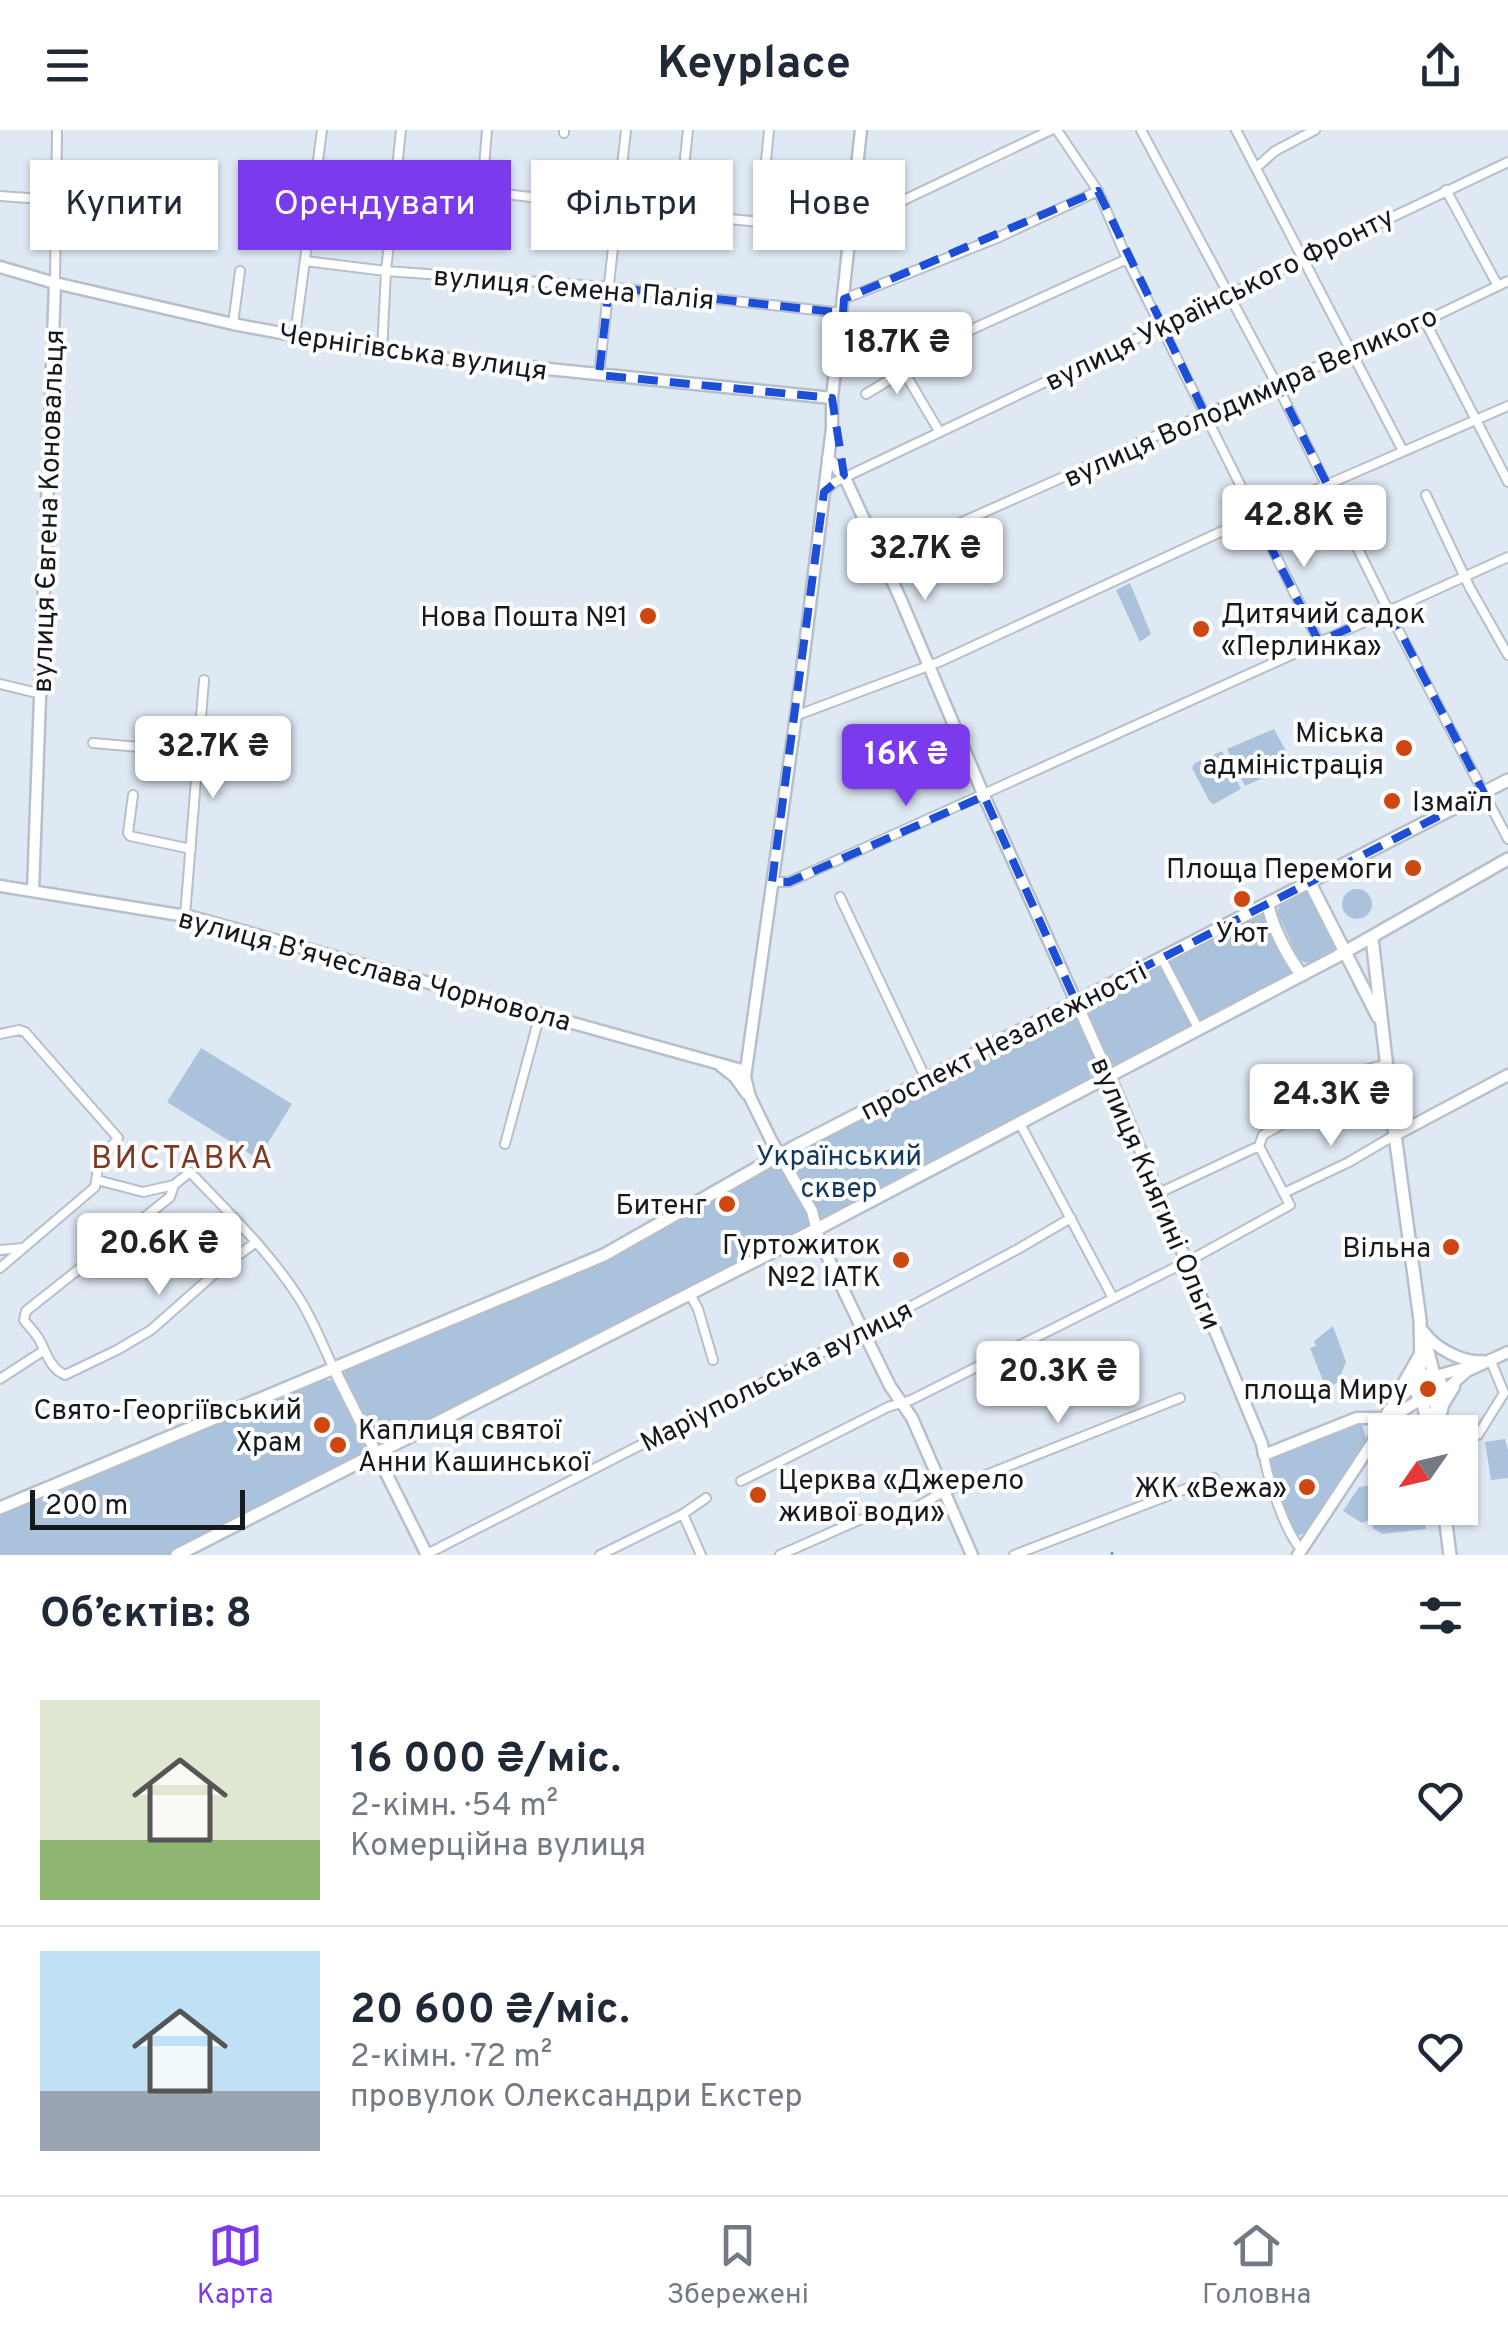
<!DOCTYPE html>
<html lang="uk">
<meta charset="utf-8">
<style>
body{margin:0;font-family:Overpass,sans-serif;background:#f6f6f7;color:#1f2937;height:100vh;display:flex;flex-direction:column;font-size:38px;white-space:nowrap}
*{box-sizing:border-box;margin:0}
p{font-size:32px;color:#747a83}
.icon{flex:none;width:55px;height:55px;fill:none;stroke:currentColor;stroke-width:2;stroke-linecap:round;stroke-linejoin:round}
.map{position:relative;height:1425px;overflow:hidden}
.drawer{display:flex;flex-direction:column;background:#fff;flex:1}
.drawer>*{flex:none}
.top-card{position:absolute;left:30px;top:30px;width:1000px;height:90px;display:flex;gap:20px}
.needle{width:65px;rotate:236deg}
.buttons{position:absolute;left:1368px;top:1285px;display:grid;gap:20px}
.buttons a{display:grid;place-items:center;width:110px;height:110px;border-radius:0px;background:#fff;box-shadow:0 2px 8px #0004;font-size:50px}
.scale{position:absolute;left:30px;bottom:25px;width:215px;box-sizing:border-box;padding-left:10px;border:5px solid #16191d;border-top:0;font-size:28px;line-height:35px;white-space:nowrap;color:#16191d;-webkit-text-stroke:8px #fff;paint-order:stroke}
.price{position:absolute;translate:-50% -85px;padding:0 22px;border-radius:10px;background:#fff;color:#222;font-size:32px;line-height:65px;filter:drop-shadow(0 2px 5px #0008)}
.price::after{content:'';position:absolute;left:50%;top:60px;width:30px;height:22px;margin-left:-15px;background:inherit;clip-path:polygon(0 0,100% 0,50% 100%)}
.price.current{background:#7c3aed;color:#fff}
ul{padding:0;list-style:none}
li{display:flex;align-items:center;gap:30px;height:250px;padding:0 40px}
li+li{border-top:2px solid #e0e1e3}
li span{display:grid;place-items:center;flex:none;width:280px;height:200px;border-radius:0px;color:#555}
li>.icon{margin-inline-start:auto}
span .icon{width:120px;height:120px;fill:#fffc;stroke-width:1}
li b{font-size:42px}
h2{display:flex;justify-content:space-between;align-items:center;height:120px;padding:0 40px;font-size:42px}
.tag{padding:0 35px;border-radius:0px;background:#fff;box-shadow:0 2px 8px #0004;font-size:35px;line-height:90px}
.tag.current{background:#7c3aed;color:#fff}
header{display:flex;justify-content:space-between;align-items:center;height:130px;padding:0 40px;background:#fff;font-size:45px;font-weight:700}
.dock{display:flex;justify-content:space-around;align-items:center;height:140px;border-top:2px solid #e0e1e3;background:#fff;font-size:28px;color:#747a83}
.dock a{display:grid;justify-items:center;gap:5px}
.dock .current{color:#7c3aed}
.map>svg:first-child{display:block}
.green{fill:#abc2dc}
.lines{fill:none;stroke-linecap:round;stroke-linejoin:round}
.stream{stroke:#7b93ad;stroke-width:2.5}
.street-casing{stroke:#b6bfca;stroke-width:12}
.secondary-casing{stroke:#b6bfca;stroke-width:15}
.primary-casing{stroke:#b6bfca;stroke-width:16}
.street{stroke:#fff;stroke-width:8}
.secondary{stroke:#fff;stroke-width:10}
.primary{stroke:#fff;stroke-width:11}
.marked{fill:none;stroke:#1d4ed8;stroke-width:8;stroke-dasharray:20 12;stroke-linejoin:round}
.poi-dot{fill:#ce4711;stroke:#fff;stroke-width:4}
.labels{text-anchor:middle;stroke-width:8;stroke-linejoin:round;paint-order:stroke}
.street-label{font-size:28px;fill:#16191d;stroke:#fff}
.poi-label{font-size:28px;fill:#16191d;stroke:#fff;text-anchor:end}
.park-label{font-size:28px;fill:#13395f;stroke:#fff}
.quarter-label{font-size:32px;letter-spacing:2.5px;fill:#7e3a24;stroke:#fff}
</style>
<header><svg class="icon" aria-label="menu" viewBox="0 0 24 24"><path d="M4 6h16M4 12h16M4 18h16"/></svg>Keyplace<svg class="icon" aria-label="share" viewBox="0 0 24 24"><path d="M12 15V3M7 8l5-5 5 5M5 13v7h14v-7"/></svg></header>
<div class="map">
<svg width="1508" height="1425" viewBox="0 0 1508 1425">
<rect width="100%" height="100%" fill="#dfe9f4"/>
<path class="green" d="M1130 453 1151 504 1140 512 1116 460Z
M1274 599 1293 634 1245 656 1227 619Z
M1222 621 1241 659 1214 674 1210 672 1192 638 1195 633Z
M1342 774a15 15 0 1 1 30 0a15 15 0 1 1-30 0Z
M1301 763H1306L1310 766 1336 819 1335 822C1323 828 1310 840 1298 828L1277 781 1282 772Z
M1262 783 1265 784 1291 840 1290 844 1203 890 1197 889 1169 833 1170 830Z
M1158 837 1166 843 1191 895 1116 935 1110 934 1084 876 1086 872Z
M1072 880H1074C1083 899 1102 924 1096 944L827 1088 822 1087 818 1083 789 1032 791 1025Z
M201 918 292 974 258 1029 167 972Z
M773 1035 782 1038 811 1088V1094L805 1099 378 1317 345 1253V1242L351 1237 575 1143Z
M1333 1196 1346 1232 1337 1253 1326 1258 1310 1218 1316 1216 1314 1211Z
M321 1249 332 1251 337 1257 366 1321 363 1327 170 1425H0V1383Z
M1358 1292 1362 1294 1366 1309 1304 1403 1297 1406 1267 1334 1268 1329Z
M1505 1309 1508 1320V1348L1491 1350 1485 1312Z
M1379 1354 1382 1384 1362 1393 1343 1381 1359 1357Z
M1424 1382 1426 1399 1382 1404 1373 1398V1393L1383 1387Z"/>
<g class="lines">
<path class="stream" d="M1112 1423V1425"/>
<g class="street-casing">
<path id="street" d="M1057 0 1098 61 1127 129 1319 512
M1141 0 1276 253 1392 488 1508 709
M1236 0 1403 321
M564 3V0
M685 28 688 0
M1257 37 1275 21 1315 0
M317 47 393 57 482 61 617 78 852 101
M1446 60 1498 156
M482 61 487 0
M0 66 57 70
M853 91 862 90 1051 0
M760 93 769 0
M305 131 386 141 609 157 843 183
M55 153 57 0
M844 169 997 108 1098 61
M1425 191 1508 352
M233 194 240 141
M295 206 322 0
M382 222 386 141 401 0
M599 245 626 0
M866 264 904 241
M939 301 900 235 935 216 1127 129
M824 362 835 352 1508 32
M1426 365 1470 458 1508 525
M881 428 1205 284 1425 191 1508 151
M0 554 41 564
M795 586 939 532 1255 386 1508 276
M93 613 197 622
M133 665 128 703 130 706 191 719
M772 752H789L1508 427
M840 767 926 949
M185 786 204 550
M1162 829 1198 898
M0 904 19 900 25 902 118 1008 99 1032 95 1057 0 1138
M1019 992 1113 1168
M505 1014 540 884
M97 1050 143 1062 174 1055
M1159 1063 1259 1016 1263 1005C1284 993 1305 982 1326 969 1351 952 1352 939 1387 935
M1284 1063 1349 1032 1395 1005
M256 1112 220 1139 151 1200 117 1220 65 1245C50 1238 47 1224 40 1211 36 1203 29 1197 24 1190L26 1181 170 1067 174 1055 190 1042C228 1082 269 1121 299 1168 313 1190 323 1216 334 1239
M0 1120 22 1118
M690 1164 698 1179 713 1230
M0 1249 43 1221
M1460 1306 1478 1305 1504 1263 1490 1229
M1264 1325C1267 1347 1286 1405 1302 1420
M741 1351 888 1277 911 1270 1194 1128 1290 1075 1259 1016
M683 1384 701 1425
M425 1425 872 1197 1018 1119 1071 1088
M600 1425 683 1384 706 1368
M780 1425 859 1390 917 1377 943 1362 1180 1268
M1014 1425 1214 1348"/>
</g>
<g class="secondary-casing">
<path id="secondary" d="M861 0 832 268V298L799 564 745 947 750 967 771 1010 812 1081 819 1109 863 1201 890 1256 912 1288 972 1425
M0 137 55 153 233 194 382 222 832 268
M828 328 845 348 901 470 984 666 1115 959 1262 1314 1264 1325 1357 1288H1391L1421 1269
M0 756 192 787 745 941
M33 761 55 153
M721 936 735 947 747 964
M1395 1005 1508 945
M1424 1202C1435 1218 1463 1233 1482 1231
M334 1239 427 1425
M1436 1246 1468 1237
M1440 1265 1467 1241 1508 1222
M1396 1266 1420 1224
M1439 1292 1443 1275 1454 1257
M1379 1304C1395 1291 1411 1289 1427 1302
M1298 1425 1372 1313 1389 1280 1416 1252"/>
</g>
<g class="primary-casing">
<path id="primary" d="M1310 753 1378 887
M1268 775C1272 796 1288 828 1302 845
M1372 808 1393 990 1420 1190 1421 1232 1415 1259 1418 1266 1424 1270H1432L1438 1267
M1424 1206 1434 1245
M1418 1248 1430 1244C1449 1254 1439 1259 1436 1275 1435 1284 1437 1293 1437 1302
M1422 1270 1430 1302
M0 1378 604 1125 794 1017 1508 650
M1444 1378 1450 1425
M177 1425 817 1099 1336 827 1508 729"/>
</g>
<use href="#street" class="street"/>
<use href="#secondary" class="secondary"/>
<use href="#primary" class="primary"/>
</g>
<path class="marked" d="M1098 61 1205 284 1276 253 1327 354 1255 386 1319 512 1389 480 1484 663 1076 872 984 666 789 752H772L824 362 844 345 832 268 599 245 609 157 843 183 844 169Z"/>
<g class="poi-dot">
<circle cx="648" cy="486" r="10"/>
<circle cx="1201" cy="499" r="10"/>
<circle cx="1404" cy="618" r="10"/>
<circle cx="1392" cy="671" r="10"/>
<circle cx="1413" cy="738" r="10"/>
<circle cx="1242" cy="769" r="10"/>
<circle cx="727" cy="1074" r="10"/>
<circle cx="1451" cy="1117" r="10"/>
<circle cx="901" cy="1130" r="10"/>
<circle cx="1428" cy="1259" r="10"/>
<circle cx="322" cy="1295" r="10"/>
<circle cx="338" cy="1315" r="10"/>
<circle cx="1307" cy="1357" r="10"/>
<circle cx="758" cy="1365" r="10"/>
</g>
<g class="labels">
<g class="street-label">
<text transform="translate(574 157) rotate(5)" y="10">вулиця Семена Палія</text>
<text transform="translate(1219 168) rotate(-26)" y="10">вулиця Українського Фронту</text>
<text transform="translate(413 221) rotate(8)" y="10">Чернігівська вулиця</text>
<text transform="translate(1250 266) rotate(-24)" y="10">вулиця Володимира Великого</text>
<text transform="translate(47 381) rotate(-88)" y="10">вулиця Євгена Коновальця</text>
<text transform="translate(375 839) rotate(15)" y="10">вулиця Вʼячеслава Чорновола</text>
<text transform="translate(1003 910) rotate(-27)" y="10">проспект Незалежності</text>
<text transform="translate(1157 1063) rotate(67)" y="10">вулиця Княгині Ольги</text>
<text transform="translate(776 1245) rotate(-27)" y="10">Маріупольська вулиця</text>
</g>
<g class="poi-label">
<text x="1221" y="493" text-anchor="start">Дитячий садок<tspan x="1221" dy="32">«Перлинка»</tspan></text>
<text x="628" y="496">Нова Пошта №1</text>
<text x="1384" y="612">Міська<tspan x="1384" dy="32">адміністрація</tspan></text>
<text x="1412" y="681" text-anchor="start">Ізмаїл</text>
<text x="1393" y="748">Площа Перемоги</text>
<text x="1242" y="812" text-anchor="middle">Уют</text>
<text x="707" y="1084">Битенг</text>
<text x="881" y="1124">Гуртожиток<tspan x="881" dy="32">№2 ІАТК</tspan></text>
<text x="1431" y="1127">Вільна</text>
<text x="1408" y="1269">площа Миру</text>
<text x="302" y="1289">Свято-Георгіївський<tspan x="302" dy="32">Храм</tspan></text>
<text x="358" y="1309" text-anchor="start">Каплиця cвятої<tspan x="358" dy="32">Анни Кашинської</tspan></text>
<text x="778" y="1359" text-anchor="start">Церква «Джерело<tspan x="778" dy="32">живої води»</tspan></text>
<text x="1287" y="1367">ЖК «Вежа»</text>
</g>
<g class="park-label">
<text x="839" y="1035">Український<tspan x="839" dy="32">сквер</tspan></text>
</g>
<g class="quarter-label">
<text x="183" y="1038">ВИСТАВКА</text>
</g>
</g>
</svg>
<div class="buttons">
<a><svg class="needle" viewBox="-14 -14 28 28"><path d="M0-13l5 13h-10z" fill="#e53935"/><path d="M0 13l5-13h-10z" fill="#747a83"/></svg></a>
</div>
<div class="scale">200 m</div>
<b class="price" style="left:897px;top:267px">18.7K ₴</b>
<b class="price" style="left:1304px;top:440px">42.8K ₴</b>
<b class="price" style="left:925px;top:473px">32.7K ₴</b>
<b class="price" style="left:213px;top:671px">32.7K ₴</b>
<b class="price current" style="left:906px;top:679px">16K ₴</b>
<b class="price" style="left:1331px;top:1019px">24.3K ₴</b>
<b class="price" style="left:159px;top:1168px">20.6K ₴</b>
<b class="price" style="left:1058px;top:1296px">20.3K ₴</b>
<div class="top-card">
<a class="tag">Купити</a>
<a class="tag current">Орендувати</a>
<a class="tag">Фільтри</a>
<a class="tag">Нове</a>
</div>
</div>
<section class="drawer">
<h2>Об’єктів: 8<svg class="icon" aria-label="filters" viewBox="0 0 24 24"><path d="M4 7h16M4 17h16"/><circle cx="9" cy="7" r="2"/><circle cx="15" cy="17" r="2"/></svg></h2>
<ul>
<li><span style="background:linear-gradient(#dfe7d0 70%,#8fb573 0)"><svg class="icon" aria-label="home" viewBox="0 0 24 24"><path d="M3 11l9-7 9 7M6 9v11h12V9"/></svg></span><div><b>16 000 ₴/міс.</b><p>2-кімн. · 54 m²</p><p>Комерційна вулиця</p></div><svg class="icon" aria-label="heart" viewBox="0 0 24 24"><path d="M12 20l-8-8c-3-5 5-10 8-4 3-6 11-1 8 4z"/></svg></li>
<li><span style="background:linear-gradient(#bfe0f5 70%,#9aa5b1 0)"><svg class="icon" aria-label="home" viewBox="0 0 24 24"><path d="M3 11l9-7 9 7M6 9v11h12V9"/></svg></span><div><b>20 600 ₴/міс.</b><p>2-кімн. · 72 m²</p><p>провулок Олександри Екстер</p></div><svg class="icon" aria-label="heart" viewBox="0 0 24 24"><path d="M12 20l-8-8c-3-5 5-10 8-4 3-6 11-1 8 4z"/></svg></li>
</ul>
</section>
<nav class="dock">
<a class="current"><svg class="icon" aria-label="map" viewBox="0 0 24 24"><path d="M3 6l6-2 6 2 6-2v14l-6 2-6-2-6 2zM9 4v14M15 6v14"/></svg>Карта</a>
<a><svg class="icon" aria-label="saved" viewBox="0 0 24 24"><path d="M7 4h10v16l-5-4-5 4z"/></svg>Збережені</a>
<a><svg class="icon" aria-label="home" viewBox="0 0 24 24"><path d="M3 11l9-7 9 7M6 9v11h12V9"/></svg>Головна</a>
</nav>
